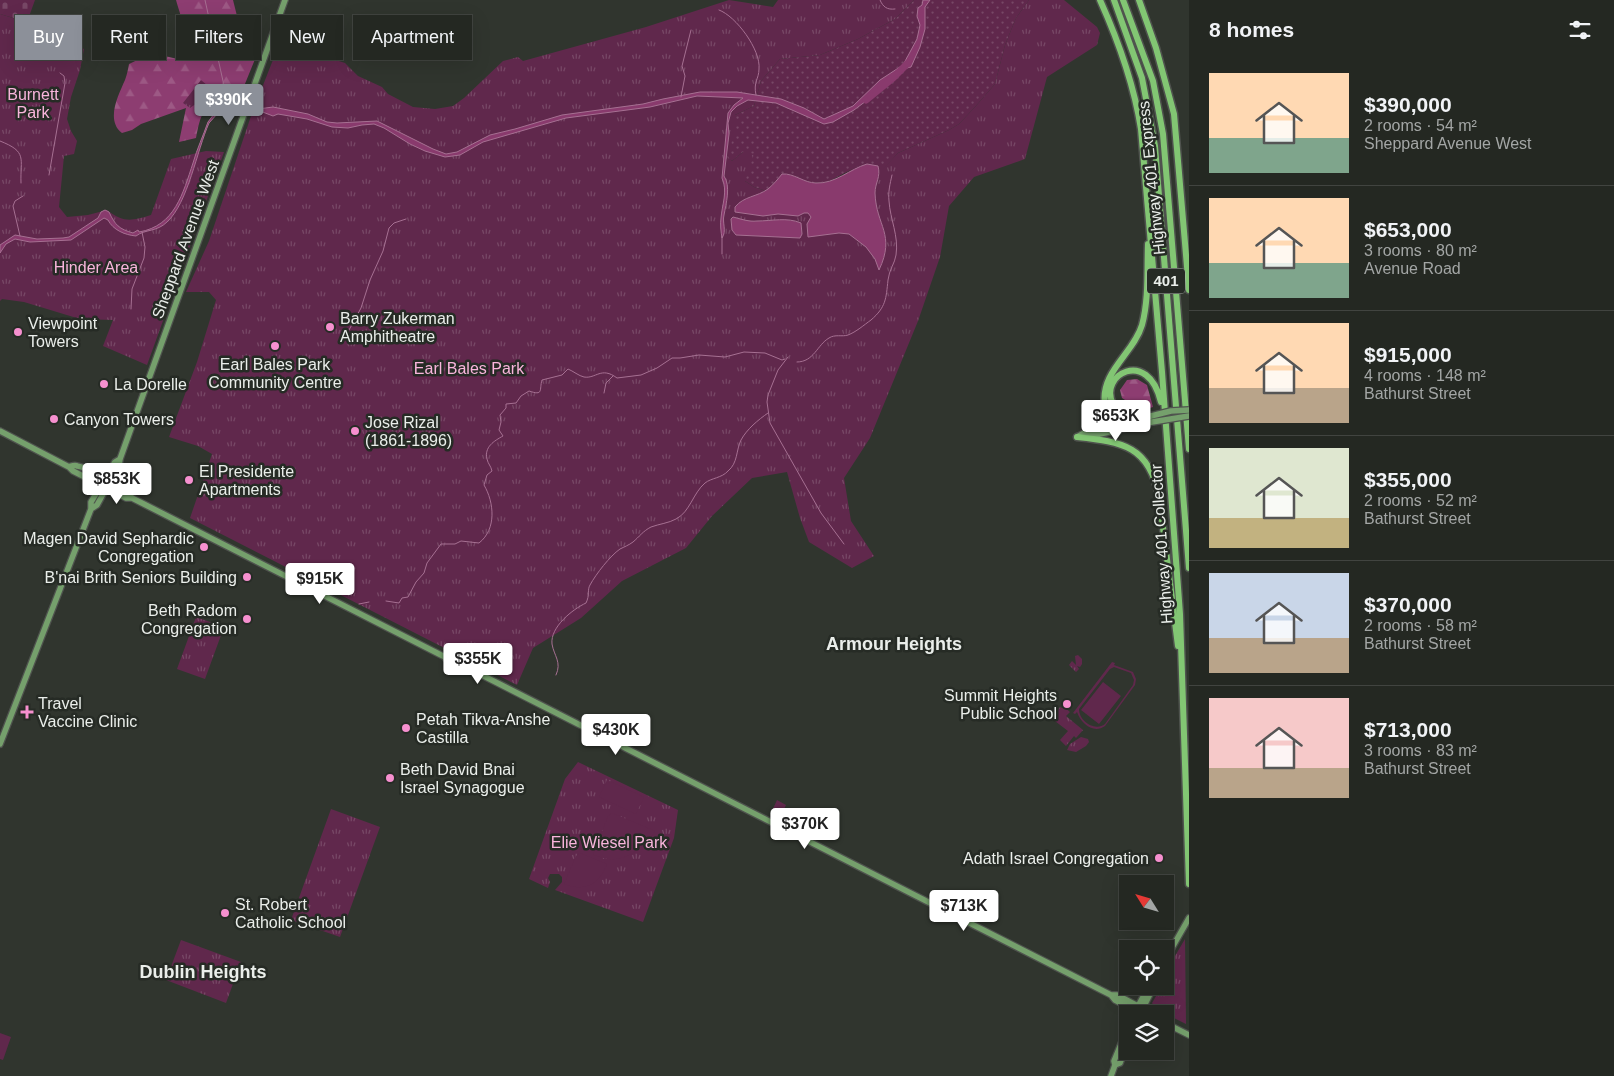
<!DOCTYPE html>
<meta charset="utf-8">
<style>
body{margin:0;font-family:Arial,sans-serif;background:#30342f;color:#f1f3f6;height:100vh;display:flex;flex-direction:column;font-size:19px;white-space:nowrap}
*{box-sizing:border-box;margin:0}
p{font-size:16px;color:#a3a6a5}
.icon{flex:none;width:28px;height:28px;fill:none;stroke:currentColor;stroke-width:2;stroke-linecap:round;stroke-linejoin:round}
.map{position:relative;flex:1;overflow:hidden}
.panel{display:flex;flex-direction:column;background:#242822;width:425px}
.panel>*{flex:none}
.banner{position:absolute;left:15px;top:15px;width:475px;height:45px;display:flex;gap:10px}
.needle{width:32px;rotate:307deg}
.controls{position:absolute;left:1119px;top:875px;display:grid;gap:10px}
.controls a{display:grid;place-items:center;width:55px;height:55px;border-radius:0px;background:#242822;box-shadow:0 5px 20px #0002,0 0 0 1px #414440;font-size:25px}
.price{position:absolute;translate:-50% -42px;padding:0 11px;border-radius:5px;background:#fff;color:#222;font-size:16px;line-height:32px;filter:drop-shadow(0 1px 2px #0008)}
.price::after{content:'';position:absolute;left:50%;top:30px;width:15px;height:11px;margin-left:-8px;background:inherit;clip-path:polygon(0 0,100% 0,50% 100%)}
.price.active{background:#8c9099;color:#fff}
ul{padding:0;list-style:none}
li{display:flex;align-items:center;gap:15px;height:125px;padding:0 20px}
li+li{border-top:1px solid #414440}
li span{display:grid;place-items:center;flex:none;width:140px;height:100px;border-radius:0px;color:#555}
li>.icon{margin-inline-start:auto}
span .icon{width:60px;height:60px;fill:#fffc;stroke-width:1}
li b{font-size:21px}
h2{display:flex;justify-content:space-between;align-items:center;height:60px;padding:0 20px;font-size:21px}
.tag{padding:0 18px;border-radius:0px;background:#242822;box-shadow:0 5px 20px #0002,0 0 0 1px #414440;font-size:18px;line-height:45px}
.tag.active{background:#8c9099;color:#fff}
main{display:flex;flex:1;min-height:0}
.map>svg:first-child{display:block}
.grass{fill:url(#grass-dots)}
.forest{fill:url(#forest-firs)}
.cemetery{fill:url(#cemetery-stones)}
.park{fill:url(#park-tufts)}
.pitch{fill:#60284c;fill-rule:evenodd}
.water{fill:#893a6d;stroke:#a67092}
.lines{fill:none;stroke-linecap:round;stroke-linejoin:round}
.stream{stroke:#a67092;stroke-width:1}
.river{stroke:#893a6d;stroke-width:7}
.major-casing{stroke:#4f534e;stroke-width:8}
.highway-casing{stroke:#4f534e;stroke-width:9}
.major{stroke:#75a06c;stroke-width:5.5}
.highway{stroke:#82c673;stroke-width:6}
.major-bridge-casing{stroke:#4f534e;stroke-width:8;stroke-linecap:butt}
.major-bridge{stroke:#75a06c;stroke-width:5.5}
.poi-dot{fill:#f690cf;stroke:#262b25;stroke-width:2}
.labels{text-anchor:middle;stroke-width:5;stroke-linejoin:round;paint-order:stroke}
.shield{fill:#262b25;stroke:#afb4af;stroke-width:1}
.shield-label{font-size:15px;font-weight:bold;fill:#eaeeea}
.park-label{font-size:16px;fill:#f9b5dc;stroke:#262b25}
.street-label{font-size:16px;fill:#eaeeea;stroke:#262b25}
.poi-label{font-size:16px;fill:#eaeeea;stroke:#262b25;text-anchor:start}
.neighbourhood-label{font-size:18px;font-weight:bold;fill:#eaeeea;stroke:#262b25}
</style>
<main>
<div class="map">
<svg width="1189" height="1076" viewBox="0 0 1189 1076">
<defs>
<pattern id="grass-dots" width="8" height="8" patternUnits="userSpaceOnUse" patternTransform="scale(1.25)"><rect width="8" height="8" fill="#60284c"/><path d="M2 2h.1M6 6h.1" fill="none" stroke="#774866" stroke-width="1.8" stroke-linecap="round"/></pattern>
<pattern id="forest-firs" width="22" height="20" patternUnits="userSpaceOnUse" patternTransform="scale(1.25)"><rect width="22" height="20" fill="#8d3d71"/><path d="M5 1l3.5 6h-7zM16 11l3.5 6h-7z" fill="#9d5985"/></pattern>
<pattern id="cemetery-stones" width="16" height="16" patternUnits="userSpaceOnUse" patternTransform="scale(1.25)"><rect width="16" height="16" fill="#60284c"/><path d="M2 7V4a2 2 0 0 1 4 0v3zM10 15v-3a2 2 0 0 1 4 0v3z" fill="#774866"/></pattern>
<pattern id="park-tufts" width="24" height="20" patternUnits="userSpaceOnUse" patternTransform="scale(1.25)"><rect width="24" height="20" fill="#60284c"/><path d="M3 7l-1-3M5 7V3M7 7l1-3M15 17l-1-3M17 17v-4M19 17l1-3" fill="none" stroke="#774866"/></pattern>
</defs>
<rect width="100%" height="100%" fill="#30352e"/>
<path class="grass" d="M914 0H1029L1016 18 1005 45 995 84 975 107 959 124 949 130 898 153 880 173 867 164C829 175 832 194 788 174L766 191 754 187 745 181 743 152 732 161 726 157 735 115 754 106 761 81 780 59 820 55 858 39 895 19Z"/>
<path class="forest" d="M176 0H233L241 32 262 42 238 101 227 98C202 107 201 113 196 138L179 142 186 108 141 124 132 130 122 133C105 120 119 94 125 80 127 75 128 69 129 64L152 53 186 61C191 42 181 18 176 0Z
M1137 379 1147 385 1153 407C1140 412 1133 405 1122 398L1120 390 1127 380Z"/>
<path class="cemetery" d="M0 0H35L27 22 0 14Z"/>
<path class="park" d="M729 0 773 7 778 0H914L895 19 858 39 820 55 780 59 761 81 754 106 735 115V131L727 157 732 161 743 152 754 154 745 181 754 187 766 191 782 174C798 173 809 187 828 182 849 177 852 160 878 166L880 172 898 153 949 130 959 124 975 107 995 84 1005 45 1016 18 1029 0H1064L1097 27 1100 33 1097 45 1047 77 1025 159 974 177 949 206 940 257 918 321 870 438 844 478 851 521 874 556 852 568 809 542 800 518 787 472 752 478 712 516 686 548 622 581 581 618 533 648 517 685 190 518 212 454 198 446 169 437 197 362 216 300 209 292H186L209 241 251 116 280 42 345 63 358 76 382 87 388 94 413 107 435 109 453 106 464 98 503 61 518 57 523 61 646 27Z
M0 14 55 31 60 37 84 49 80 70 71 97 67 119 71 131 77 141 74 154 64 156 59 207 67 217 88 215 107 210C124 223 131 221 151 215L171 159 206 151 224 152 147 365 103 346 113 320 80 319 24 302 2 299 0 301Z
M201 80 214 91 217 97 216 100 211 93 190 108 183 103Z
M196 617 224 627 205 679 177 669Z
M1078 655 1082 659V664L1080 667 1077 666 1079 669 1076 672 1069 665 1072 661 1076 665 1075 656Z
M1060 707 1062 708 1064 707 1070 712 1066 716 1083 730 1076 738 1074 736 1066 746 1060 740 1068 731 1051 718Z
M1081 737 1088 739 1089 742 1086 746 1076 752 1067 750 1070 744Z
M578 762 678 810 674 838 643 922 555 890 562 882V877L559 874H550L548 878 550 882 548 888 529 879 565 779Z
M331 809 380 827 340 937 291 920Z
M1185 939 1186 1024 1156 1009 1152 1003 1162 986H1165L1168 968Z
M181 940 241 962 226 1003 166 980Z"/>
<path class="pitch" d="M1112 662 1115 663 1114 665 1133 672 1136 679 1135 685 1105 726C1094 734 1081 724 1077 712L1075 714 1073 713ZM1114 667 1131 673 1134 680 1133 685 1105 724C1095 732 1079 721 1079 709L1110 669Z
M1103 682 1121 696 1099 724 1081 710Z
M607 780 644 797 636 814 599 797Z
M777 800 786 805 781 815 772 811Z
M612 813 655 831C646 846 628 861 609 859 604 859 598 856 593 855L608 816Z
M580 853 607 864C599 885 585 892 564 884L576 856Z
M0 1033 11 1037 3 1060 0 1059Z"/>
<path class="water" d="M923 0H930L925 7V29L920 47 911 67 901 69 883 89 874 93 870 98 854 110 833 122 824 124 776 103 748 100 737 106 731 112 728 123 729 134 724 176C731 186 726 204 724 215 722 223 727 231 722 238 721 232 720 224 721 218 722 205 728 191 722 178L728 113 734 105 743 98 697 96 650 107 566 118 483 142 460 155 445 157 425 151 410 144 384 128 374 124 362 125 348 128 332 127 307 119 278 114 273 116 260 111 241 107 226 108 218 113 209 123C197 150 188 203 167 222 157 232 145 229 136 236 125 235 113 230 108 220L104 218 71 240 30 242 15 239 6 244 0 253V245L15 235 37 239 63 238 69 237 98 218 101 212 105 210 109 212C115 225 119 229 133 233L138 230 139 232C175 226 183 193 193 163 197 149 203 136 208 122L214 114 231 105H240L258 109 273 107 308 114 327 122 337 123 377 121 433 149 446 154 457 152 490 135 515 129 562 115 643 104 663 99 700 92H737L781 99 804 108 824 119 853 106 880 80 903 65 917 39 920 25 917 16 918 8 922 5Z
M867 164 878 166C881 177 875 183 875 193 876 226 896 234 879 270L875 259 866 247 849 234 839 233 808 237 807 224 811 217 808 213H804L798 216 778 214 763 216 735 212V207C744 196 757 197 768 189 773 185 778 179 782 174 794 173 804 183 816 183 835 184 850 169 867 164Z
M733 217C741 219 749 222 757 221 772 221 787 217 801 223L802 234 800 238 736 235 732 230 731 219Z"/>
<g class="lines">
<path class="stream" d="M205 0 225 90 227 107
M880 0C883 7 887 10 895 9
M719 10C736 16 761 50 759 69 759 79 753 82 756 95
M681 97 685 76 682 66 691 30
M0 141C28 152 20 158 21 183
M49 175 65 83 64 76 60 73
M20 236 13 206 15 201 23 196
M722 254V236
M131 309 132 289 144 258 145 247 142 232
M349 330 361 308 370 280 383 251 389 228 394 223 406 219
M788 357 778 370 768 395 767 402 770 423 821 513 844 544
M797 362C814 362 817 345 829 338 835 334 842 337 848 335 856 332 864 325 871 320 886 307 886 299 888 280 889 270 895 263 896 255 899 236 890 219 889 201 888 192 890 184 892 175
M604 393 606 383 613 376
M386 601 399 603 402 598 408 597 416 582 424 573 427 563 441 544H455L461 541 479 543C497 529 494 502 484 485L487 475 492 471C491 466 488 464 487 459 484 447 494 441 503 436L499 430 501 422 500 415 506 408V404L516 403 521 396 529 391C544 396 539 390 542 380L562 375 568 369C573 371 579 376 584 377 596 379 601 366 617 378L641 375 657 368 672 358H680L699 355 725 357 744 352 765 353 782 360 785 359
M359 604 369 602
M556 675C562 662 554 656 552 644 550 627 573 609 586 603 590 595 587 590 590 585 596 574 610 556 620 549 624 547 629 545 633 542 639 537 643 531 651 527 659 524 669 523 676 519 690 512 693 493 705 483 711 478 722 478 728 471 738 463 736 450 741 440 747 429 758 420 768 413"/>
<path class="river" d="M866 100 893 78 908 63"/>
<g class="major-casing">
<path id="major" d="M0 431 69 467 73 471 126 498H132
M1077 437 1086 432 1103 429 1144 418
M1087 437 1152 422
M69 467C70 466 76 465 77 466 87 467 127 490 132 498L445 657C452 656 464 662 468 668L1111 995H1117L1153 1014
M91 509 97 505 119 465 120 459 285 0
M445 657 446 659 464 669 468 668
M0 744 91 509V502L115 462 120 459
M1165 960 1189 918
M1111 995 1115 1000 1141 1014
M1137 1008 1149 986
M1142 1010 1154 986
M1165 1023 1189 1035
M1115 1065 1120 1063 1128 1042
M1111 1076 1115 1065 1114 1061 1128 1027"/>
</g>
<g class="highway-casing">
<path id="highway" d="M1100 0C1118 40 1134 85 1141 129L1162 372 1180 614 1189 884
M1114 0 1142 78 1155 146 1189 568
M1123 0 1153 81 1163 134 1189 449
M1139 0 1156 48 1174 114 1189 290
M1151 416C1143 416 1135 417 1128 416 1121 414 1116 410 1113 404 1098 375 1148 347 1161 402
M1118 431C1111 423 1106 414 1105 404 1100 372 1134 353 1142 325 1149 299 1147 270 1148 244
M1077 437C1123 442 1149 446 1159 496L1178 646"/>
</g>
<use href="#major" class="major"/>
<use href="#highway" class="highway"/>
<g class="major-bridge-casing">
<path id="major-bridge" d="M1151 416 1171 411 1189 410
M1152 422 1189 416"/>
</g>
<use href="#major-bridge" class="major-bridge"/>
</g>
<g class="poi-dot">
<circle cx="330" cy="327" r="5"/>
<circle cx="18" cy="332" r="5"/>
<circle cx="275" cy="346" r="5"/>
<circle cx="104" cy="384" r="5"/>
<circle cx="54" cy="419" r="5"/>
<circle cx="355" cy="431" r="5"/>
<circle cx="189" cy="480" r="5"/>
<circle cx="204" cy="547" r="5"/>
<circle cx="247" cy="577" r="5"/>
<circle cx="247" cy="619" r="5"/>
<circle cx="1067" cy="704" r="5"/>
<path d="M24.5 704.5h5v5h5v5h-5v5h-5v-5h-5v-5h5z"/>
<circle cx="406" cy="728" r="5"/>
<circle cx="390" cy="778" r="5"/>
<circle cx="1159" cy="858" r="5"/>
<circle cx="225" cy="913" r="5"/>
</g>
<g class="labels">
<rect class="shield" x="1147" y="268.5" width="38" height="25" rx="4"/>
<g class="shield-label">
<text x="1166" y="286">401</text>
</g>
<g class="park-label">
<text x="33" y="100">Burnett<tspan x="33" dy="18">Park</tspan></text>
<text x="96" y="273">Hinder Area</text>
<text x="469" y="374">Earl Bales Park</text>
<text x="609" y="848">Elie Wiesel Park</text>
</g>
<g class="street-label">
<text transform="translate(1151 178) rotate(-96)" y="6">Highway 401 Express</text>
<text transform="translate(185 239) rotate(-70)" y="6">Sheppard Avenue West</text>
<text transform="translate(1161 544) rotate(-94)" y="6">Highway 401 Collector</text>
</g>
<g class="poi-label">
<text x="340" y="324">Barry Zukerman<tspan x="340" dy="18">Amphitheatre</tspan></text>
<text x="28" y="329">Viewpoint<tspan x="28" dy="18">Towers</tspan></text>
<text x="275" y="370" text-anchor="middle">Earl Bales Park<tspan x="275" dy="18">Community Centre</tspan></text>
<text x="114" y="390">La Dorelle</text>
<text x="64" y="425">Canyon Towers</text>
<text x="365" y="428">Jose Rizal<tspan x="365" dy="18">(1861-1896)</tspan></text>
<text x="199" y="477">El Presidente<tspan x="199" dy="18">Apartments</tspan></text>
<text x="194" y="544" text-anchor="end">Magen David Sephardic<tspan x="194" dy="18">Congregation</tspan></text>
<text x="237" y="583" text-anchor="end">B'nai Brith Seniors Building</text>
<text x="237" y="616" text-anchor="end">Beth Radom<tspan x="237" dy="18">Congregation</tspan></text>
<text x="1057" y="701" text-anchor="end">Summit Heights<tspan x="1057" dy="18">Public School</tspan></text>
<text x="38" y="709">Travel<tspan x="38" dy="18">Vaccine Clinic</tspan></text>
<text x="416" y="725">Petah Tikva-Anshe<tspan x="416" dy="18">Castilla</tspan></text>
<text x="400" y="775">Beth David Bnai<tspan x="400" dy="18">Israel Synagogue</tspan></text>
<text x="1149" y="864" text-anchor="end">Adath Israel Congregation</text>
<text x="235" y="910">St. Robert<tspan x="235" dy="18">Catholic School</tspan></text>
</g>
<g class="neighbourhood-label">
<text x="894" y="650">Armour Heights</text>
<text x="203" y="978">Dublin Heights</text>
</g>
</g>
</svg>
<div class="controls">
<a><svg class="needle" viewBox="-14 -14 28 28"><path d="M0-13l5 13h-10z" fill="#e53935"/><path d="M0 13l5-13h-10z" fill="#a3a6a5"/></svg></a>
<a><svg class="icon" aria-label="locate" viewBox="0 0 24 24"><circle cx="12" cy="12" r="6"/><path d="M12 2v4M12 18v4M2 12h4M18 12h4"/></svg></a>
<a><svg class="icon" aria-label="layers" viewBox="0 0 24 24"><path d="M12 4l9 5-9 5-9-5zM3 14l9 5 9-5"/></svg></a>
</div>
<b class="price active" style="left:229px;top:126px">$390K</b>
<b class="price" style="left:1116px;top:442px">$653K</b>
<b class="price" style="left:117px;top:505px">$853K</b>
<b class="price" style="left:320px;top:605px">$915K</b>
<b class="price" style="left:478px;top:685px">$355K</b>
<b class="price" style="left:616px;top:756px">$430K</b>
<b class="price" style="left:805px;top:850px">$370K</b>
<b class="price" style="left:964px;top:932px">$713K</b>
<div class="banner">
<a class="tag active">Buy</a>
<a class="tag">Rent</a>
<a class="tag">Filters</a>
<a class="tag">New</a>
<a class="tag">Apartment</a>
</div>
</div>
<section class="panel">
<h2>8 homes<svg class="icon" aria-label="filters" viewBox="0 0 24 24"><path d="M4 7h16M4 17h16"/><circle cx="9" cy="7" r="2"/><circle cx="15" cy="17" r="2"/></svg></h2>
<ul>
<li><span style="background:linear-gradient(#ffd9b3 65%,#7fa58c 0)"><svg class="icon" aria-label="home" viewBox="0 0 24 24"><path d="M3 11l9-7 9 7M6 9v11h12V9"/></svg></span><div><b>$390,000</b><p>2 rooms · 54 m²</p><p>Sheppard Avenue West</p></div></li>
<li><span style="background:linear-gradient(#ffd9b3 65%,#7fa58c 0)"><svg class="icon" aria-label="home" viewBox="0 0 24 24"><path d="M3 11l9-7 9 7M6 9v11h12V9"/></svg></span><div><b>$653,000</b><p>3 rooms · 80 m²</p><p>Avenue Road</p></div></li>
<li><span style="background:linear-gradient(#ffd9b3 65%,#b9a48a 0)"><svg class="icon" aria-label="home" viewBox="0 0 24 24"><path d="M3 11l9-7 9 7M6 9v11h12V9"/></svg></span><div><b>$915,000</b><p>4 rooms · 148 m²</p><p>Bathurst Street</p></div></li>
<li><span style="background:linear-gradient(#dfe7d0 70%,#c2b280 0)"><svg class="icon" aria-label="home" viewBox="0 0 24 24"><path d="M3 11l9-7 9 7M6 9v11h12V9"/></svg></span><div><b>$355,000</b><p>2 rooms · 52 m²</p><p>Bathurst Street</p></div></li>
<li><span style="background:linear-gradient(#c9d6e8 65%,#b9a48a 0)"><svg class="icon" aria-label="home" viewBox="0 0 24 24"><path d="M3 11l9-7 9 7M6 9v11h12V9"/></svg></span><div><b>$370,000</b><p>2 rooms · 58 m²</p><p>Bathurst Street</p></div></li>
<li><span style="background:linear-gradient(#f6c9c9 70%,#b9a48a 0)"><svg class="icon" aria-label="home" viewBox="0 0 24 24"><path d="M3 11l9-7 9 7M6 9v11h12V9"/></svg></span><div><b>$713,000</b><p>3 rooms · 83 m²</p><p>Bathurst Street</p></div></li>
</ul>
</section>
</main>
